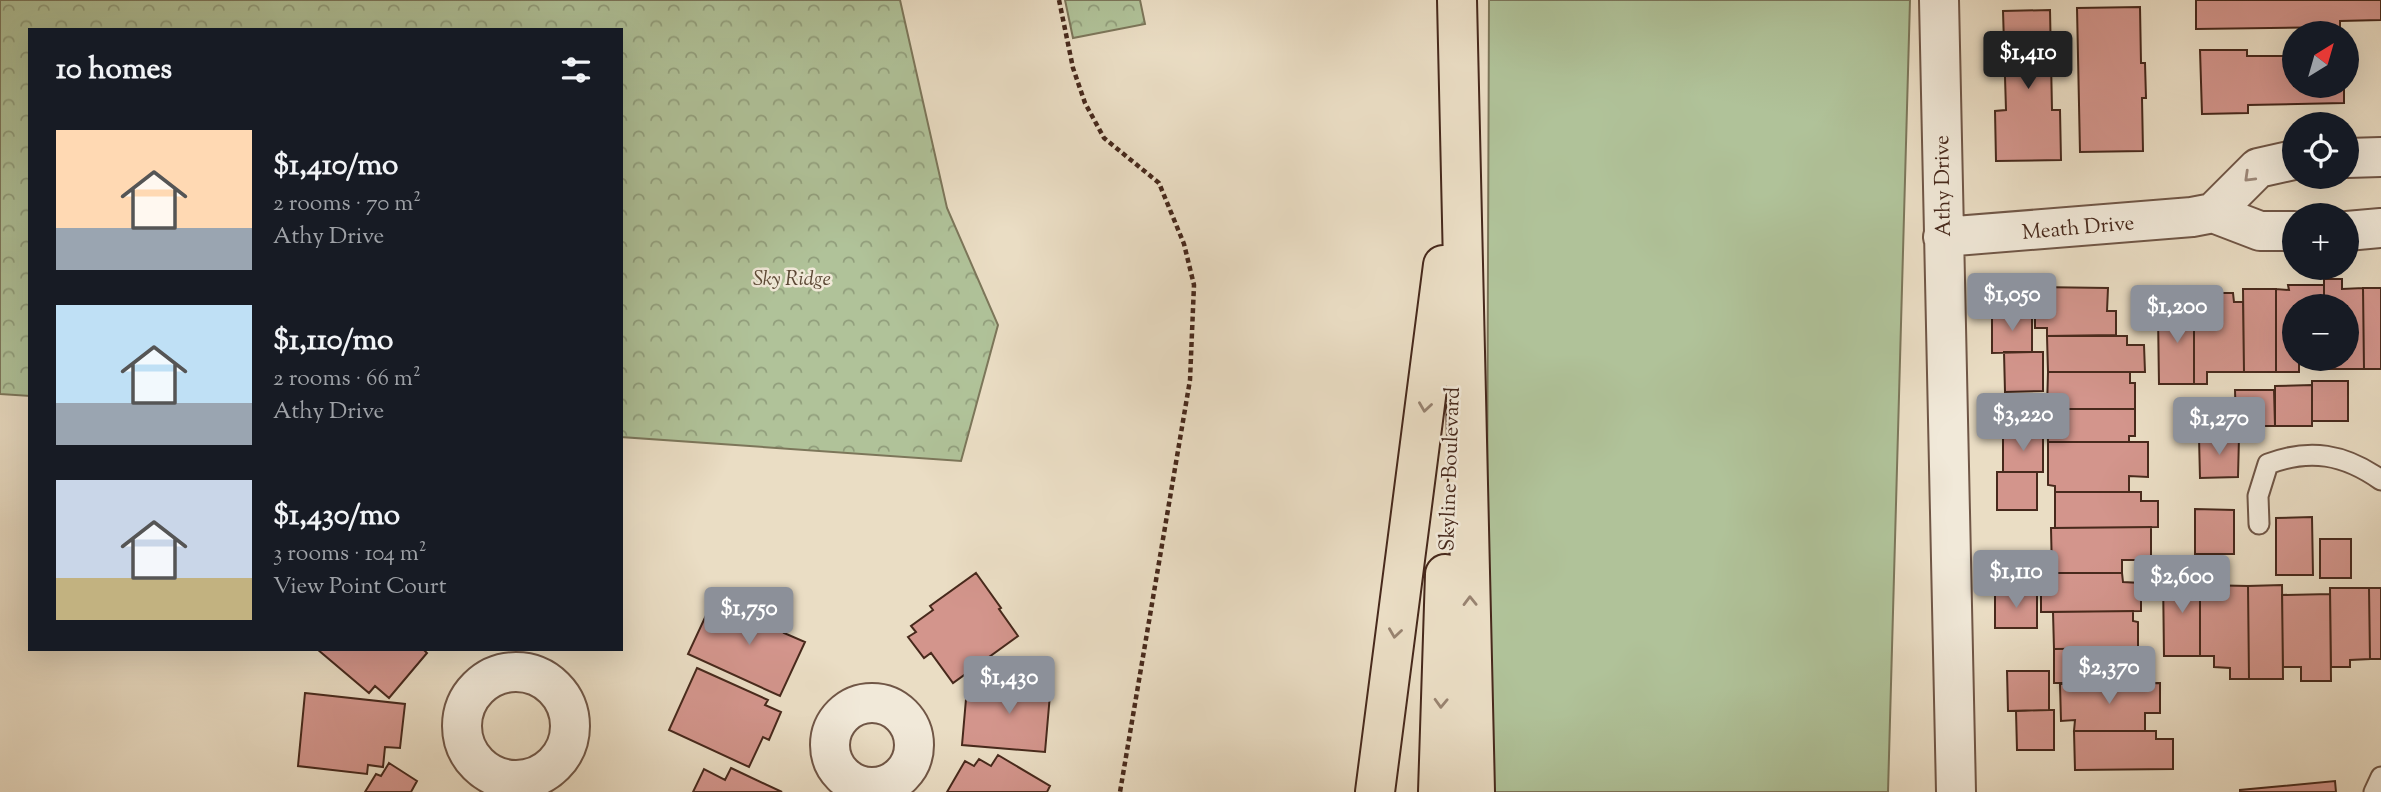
<!DOCTYPE html>
<meta charset="utf-8">
<style>
body{margin:0;font-family:"Sorts Mill Goudy",serif;background:#242831;color:#f1f3f6;height:100vh;display:flex;flex-direction:column;font-size:26px;white-space:nowrap}
*{box-sizing:border-box;margin:0}
p{font-size:23px;color:#9ea1a6}
.icon{flex:none;width:38px;height:38px;fill:none;stroke:currentColor;stroke-width:2;stroke-linecap:round;stroke-linejoin:round}
.map{position:relative;flex:1;overflow:hidden}
.sheet{position:absolute;left:28px;top:28px;width:595px;height:623px;display:flex;flex-direction:column;background:#171b24;border-radius:0px;box-shadow:0 7px 28px #0002}
.sheet>*{flex:none}
.needle{width:46px;rotate:37deg}
.controls{position:absolute;left:2282px;top:21px;display:grid;gap:14px}
.controls a{display:grid;place-items:center;width:77px;height:77px;border-radius:50%;background:#171b24;box-shadow:0 7px 28px #0002;font-size:35px}
.price{position:absolute;translate:-50% -60px;padding:0 16px;border-radius:7px;background:#8c9099;color:#fff;font-size:23px;line-height:46px;filter:drop-shadow(0 2px 4px #0008)}
.price::after{content:'';position:absolute;left:50%;top:42px;width:21px;height:16px;margin-left:-10px;background:inherit;clip-path:polygon(0 0,100% 0,50% 100%)}
.price.selected{background:#222;color:#fff}
ul{padding:0;list-style:none}
li{display:flex;align-items:center;gap:21px;height:175px;padding:0 28px}
li span{display:grid;place-items:center;flex:none;width:196px;height:140px;border-radius:0px;color:#555}
li>.icon{margin-inline-start:auto}
span .icon{width:84px;height:84px;fill:#fffc;stroke-width:1}
li b{font-size:30px}
h2{display:flex;justify-content:space-between;align-items:center;height:84px;padding:0 28px;font-size:30px}
.map>svg:first-child{display:block}
.green{fill:#b0c299;stroke:#7c765a;stroke-width:2}
.forest{fill:url(#forest-crowns);stroke:#7c765a;stroke-width:2}
.building{fill:#d3958c;stroke:#47291c;stroke-width:2}
.lines{fill:none;stroke-linecap:round;stroke-linejoin:round}
.lane-casing{stroke:#705646;stroke-width:23}
.street-casing{stroke:#705646;stroke-width:42}
.primary-casing{stroke:#47291c;stroke-width:42}
.path{stroke:#47291c;stroke-width:4.5;stroke-dasharray:5 3.5;stroke-linecap:butt}
.lane{stroke:#f1e9d9;stroke-width:19}
.street{stroke:#f1e9d9;stroke-width:38}
.primary{stroke:#eaddc4;stroke-width:38}
.oneway{stroke:#9c897a}
.oneway2{stroke:#988370}
.labels{text-anchor:middle;stroke-width:5;stroke-linejoin:round;paint-order:stroke}
.street-label{font-size:21px;fill:#47291c;stroke:#f1e9d9}
.park-label{font-size:21px;font-style:italic;fill:#5c4835;stroke:#f1e9d9}
</style>
<div class="map">
<svg width="2381" height="792" viewBox="0 0 2381 792">
<defs>
<pattern id="forest-crowns" width="20" height="18" patternUnits="userSpaceOnUse" patternTransform="scale(1.75)"><rect width="20" height="18" fill="#b0c299"/><path d="M2 6a3 3 0 1 1 6 0M12 15a3 3 0 1 1 6 0" fill="none" stroke="#919e7c"/></pattern>
</defs>
<rect width="100%" height="100%" fill="#eaddc4"/>
<filter id="stains"><feTurbulence type="fractalNoise" baseFrequency=".00286" numOctaves="4"/><feColorMatrix values="0 0 0 0 .2 0 0 0 0 .09 0 0 0 0 .02 0 0 0 .5 -.17"/></filter>
<radialGradient id="worn" r=".72"><stop offset=".6" stop-color="#630" stop-opacity="0"/><stop offset="1" stop-color="#630" stop-opacity=".3"/></radialGradient>
<path class="green" d="M1489 0H1910L1888 792H1486Z"/>
<path class="forest" d="M0 0H900L947 208 998 325 961 461 621 437V30H30V396L0 394Z
M1065 0H1140L1145 24 1073 38Z"/>
<path class="building" d="M2196 0H2381V20L2340 21V27L2196 29Z
M2140 7 2141 63H2145L2146 98H2142L2143 151 2080 152 2077 8Z
M2050 10 2052 110H2060L2061 160 1996 161 1995 111 2006 110 2003 11Z
M2200 50H2247V56H2294V86H2344V103L2248 105V113L2202 114Z
M2324 279H2342V289L2363 288 2364 369H2325V359H2347V306H2324Z
M2288 285H2324V306H2294V359H2325V362H2299V372H2276V289L2289 290Z
M2035 287 2108 288 2107 311H2116V335L2047 336V328H2035Z
M2363 288H2381V369H2364Z
M2243 289H2276V372H2244Z
M2204 293H2233L2234 302H2243L2244 372H2207V384H2194V302H2205Z
M2169 302H2194V384H2159L2158 315H2170Z
M1992 314H2032V352L1992 353Z
M2047 336H2127V345H2144L2145 372H2048Z
M2004 352H2043V391L2005 392Z
M2048 372H2130V383H2135V409H2047Z
M2312 381H2348V421H2312Z
M2312 385V426H2275V386Z
M2235 390H2274L2275 426H2236Z
M2047 409H2135V436H2129V442H2048Z
M2003 434H2043V472H2003Z
M2199 437H2239L2238 477 2200 478Z
M2048 442H2148V477L2129 476V492H2055V486L2048 485Z
M1997 472H2037V510H1997Z
M2055 492H2141V501H2158V527L2055 528Z
M2195 509 2234 510V554H2195Z
M2312 517 2313 575H2276V518Z
M2151 527V560H2122V573H2052L2051 528Z
M2320 539H2351V578H2320Z
M2036 552 2037 593H1995V553Z
M976 573 1001 608 999 609 1018 636 953 683 931 653 924 658 908 637 916 632 911 626 933 610 930 606Z
M2041 573H2122L2123 582 2141 583V611L2041 612Z
M2163 575H2200V656H2164Z
M2200 585 2248 586 2249 679H2230V668L2214 667V656H2200Z
M2282 585 2283 679H2249L2248 586Z
M2330 588H2369L2370 659 2350 660V667H2331Z
M2369 588H2381V659H2370Z
M1995 593H2037V628H1995Z
M2330 594 2331 681H2301V667H2283L2282 595Z
M737 602 788 625 784 633 805 642 780 696 688 654 708 611 729 621Z
M2133 611V621L2138 622V648L2054 649 2053 612Z
M2138 648V673H2133V683H2054V649Z
M317 649H423L427 653 389 698 375 686 369 693Z
M697 668 768 700 765 705 781 712 769 740 763 737 749 767 669 730Z
M2007 671H2049V710L2008 711Z
M986 677 1051 683 1045 752 962 745 966 699 983 701Z
M2160 683V713H2145V731H2074L2075 720 2061 721 2060 684Z
M305 693 405 704 400 748 385 747 383 767 368 765 367 774 298 766Z
M2049 710H2054V750H2017L2016 711Z
M2074 731H2156V739H2173V769L2075 770Z
M998 755 1050 786 1047 792H947L965 761 974 766 979 759 991 766Z
M389 763 417 781 411 792H365L376 774 381 776Z
M731 768 782 792H693L704 769 725 780Z
M2335 781 2336 792H2240V790Z"/>
<g class="lines">
<g class="lane-casing">
<path id="lane" d="M2259 524 2258 496 2268 464C2310 448 2344 454 2381 480
M2374 792 2381 777"/>
</g>
<g class="street-casing">
<path id="street" d="M1939 0 1956 792
M2347 158 2381 157
M2213 213 2260 231H2294
M2347 231 2381 228
M1943 237 2192 217 2213 213 2258 168 2294 160
M462 726a54 54 0 1 1 108 0a54 54 0 1 1-108 0Z
M830 745a42 42 0 1 1 84 0a42 42 0 1 1-84 0Z"/>
</g>
<g class="primary-casing">
<path id="primary" d="M1457 0 1475 792
M1375 792 1443 265
M1438 792 1445 574"/>
</g>
<path class="path" d="M1059 0 1073 68 1085 103 1104 138 1159 183 1184 244 1194 285 1190 380 1120 792"/>
<use href="#lane" class="lane"/>
<use href="#street" class="street"/>
<use href="#primary" class="primary"/>
</g>
<defs><path id="oneway-chevron" d="M-2-3.5L2.5 0L-2 3.5" fill="none" stroke-width="1.6" stroke-linecap="round" stroke-linejoin="round" transform="scale(1.75)"/></defs>
<use class="oneway" href="#oneway-chevron" transform="translate(2249 177) rotate(136)"/>
<g class="oneway2">
<use href="#oneway-chevron" transform="translate(1425 407) rotate(98)"/>
<use href="#oneway-chevron" transform="translate(1470 601) rotate(-91)"/>
<use href="#oneway-chevron" transform="translate(1395 633) rotate(98)"/>
<use href="#oneway-chevron" transform="translate(1441 703) rotate(92)"/>
</g>
<g class="labels">
<g class="street-label">
<text transform="translate(1942 186) rotate(-91)" y="7">Athy Drive</text>
<text transform="translate(2078 227) rotate(-5)" y="7">Meath Drive</text>
<text transform="translate(1449 469) rotate(-88)" y="7">Skyline Boulevard</text>
</g>
<g class="park-label">
<text x="792" y="285">Sky Ridge</text>
</g>
</g>
<rect width="100%" height="100%" filter="url(#stains)"/>
<rect width="100%" height="100%" fill="url(#worn)"/>
</svg>
<div class="controls">
<a><svg class="needle" viewBox="-14 -14 28 28"><path d="M0-13l5 13h-10z" fill="#e53935"/><path d="M0 13l5-13h-10z" fill="#9ea1a6"/></svg></a>
<a><svg class="icon" aria-label="locate" viewBox="0 0 24 24"><circle cx="12" cy="12" r="6"/><path d="M12 2v4M12 18v4M2 12h4M18 12h4"/></svg></a>
<a>+</a>
<a>−</a>
</div>
<b class="price selected" style="left:2028px;top:91px">$1,410</b>
<b class="price" style="left:2012px;top:333px">$1,050</b>
<b class="price" style="left:2177px;top:345px">$1,200</b>
<b class="price" style="left:2023px;top:453px">$3,220</b>
<b class="price" style="left:2219px;top:457px">$1,270</b>
<b class="price" style="left:2016px;top:610px">$1,110</b>
<b class="price" style="left:2182px;top:615px">$2,600</b>
<b class="price" style="left:749px;top:647px">$1,750</b>
<b class="price" style="left:2109px;top:706px">$2,370</b>
<b class="price" style="left:1009px;top:716px">$1,430</b>
<section class="sheet">
<h2>10 homes<svg class="icon" aria-label="filters" viewBox="0 0 24 24"><path d="M4 7h16M4 17h16"/><circle cx="9" cy="7" r="2"/><circle cx="15" cy="17" r="2"/></svg></h2>
<ul>
<li><span style="background:linear-gradient(#ffd9b3 70%,#9aa5b1 0)"><svg class="icon" aria-label="home" viewBox="0 0 24 24"><path d="M3 11l9-7 9 7M6 9v11h12V9"/></svg></span><div><b>$1,410/mo</b><p>2 rooms · 70 m²</p><p>Athy Drive</p></div></li>
<li><span style="background:linear-gradient(#bfe0f5 70%,#9aa5b1 0)"><svg class="icon" aria-label="home" viewBox="0 0 24 24"><path d="M3 11l9-7 9 7M6 9v11h12V9"/></svg></span><div><b>$1,110/mo</b><p>2 rooms · 66 m²</p><p>Athy Drive</p></div></li>
<li><span style="background:linear-gradient(#c9d6e8 70%,#c2b280 0)"><svg class="icon" aria-label="home" viewBox="0 0 24 24"><path d="M3 11l9-7 9 7M6 9v11h12V9"/></svg></span><div><b>$1,430/mo</b><p>3 rooms · 104 m²</p><p>View Point Court</p></div></li>
</ul>
</section>
</div>
